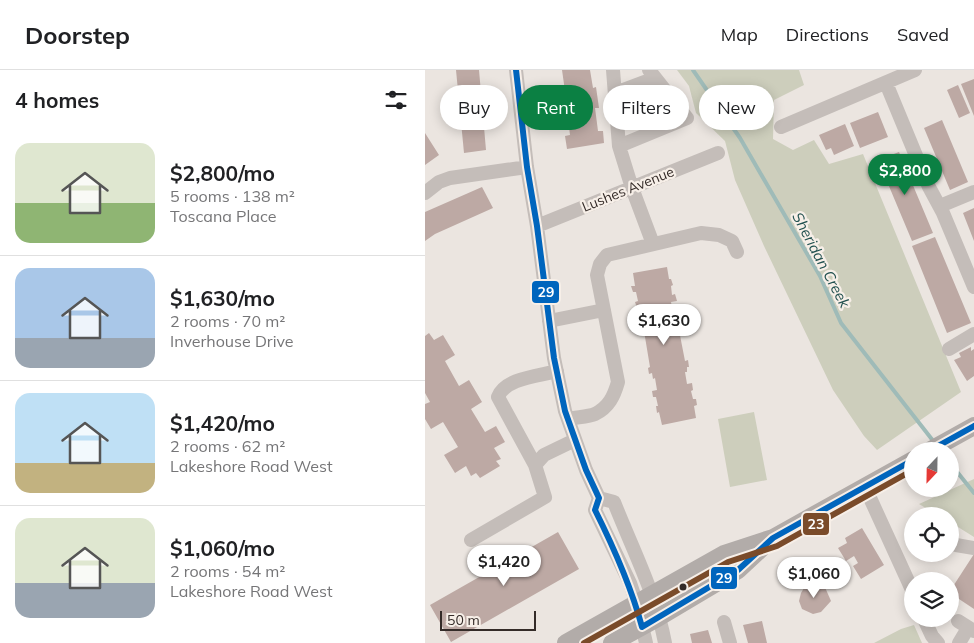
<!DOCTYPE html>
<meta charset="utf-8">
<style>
body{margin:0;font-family:Mulish,sans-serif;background:#f6f6f6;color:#202124;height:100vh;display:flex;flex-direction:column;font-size:19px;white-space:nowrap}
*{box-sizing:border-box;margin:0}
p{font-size:16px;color:#757577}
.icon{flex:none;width:28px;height:28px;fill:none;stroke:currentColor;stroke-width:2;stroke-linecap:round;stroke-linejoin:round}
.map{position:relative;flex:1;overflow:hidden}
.side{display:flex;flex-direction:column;background:#fff;width:425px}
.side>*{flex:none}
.top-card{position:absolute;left:15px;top:15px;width:459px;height:45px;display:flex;gap:10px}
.needle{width:32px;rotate:202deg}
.controls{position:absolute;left:479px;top:372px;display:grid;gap:10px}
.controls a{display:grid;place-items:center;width:55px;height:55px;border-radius:50%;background:#fff;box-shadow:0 2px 12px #0003;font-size:25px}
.scale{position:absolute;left:15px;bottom:12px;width:96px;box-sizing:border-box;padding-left:5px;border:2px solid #342b28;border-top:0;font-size:14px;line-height:18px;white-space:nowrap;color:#342b28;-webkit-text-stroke:4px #f7efe8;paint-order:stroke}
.price{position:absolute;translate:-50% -42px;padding:0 11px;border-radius:18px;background:#fff;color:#222;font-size:16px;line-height:32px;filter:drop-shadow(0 1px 2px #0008)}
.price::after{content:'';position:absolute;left:50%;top:30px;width:15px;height:11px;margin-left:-8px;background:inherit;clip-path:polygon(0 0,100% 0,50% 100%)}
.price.selected{background:#0b8043;color:#fff}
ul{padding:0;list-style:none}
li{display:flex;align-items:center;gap:15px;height:125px;padding:0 15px}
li+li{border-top:1px solid #e0e0e0}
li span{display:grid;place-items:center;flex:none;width:140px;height:100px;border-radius:15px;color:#555}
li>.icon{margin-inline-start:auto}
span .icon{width:60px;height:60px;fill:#fffc;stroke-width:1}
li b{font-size:21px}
h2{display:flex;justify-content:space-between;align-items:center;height:60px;padding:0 15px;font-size:21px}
.pill{padding:0 18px;border-radius:22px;background:#fff;box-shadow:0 2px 12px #0003;font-size:18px;line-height:45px}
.pill.selected{background:#0b8043;color:#fff}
header{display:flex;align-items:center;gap:30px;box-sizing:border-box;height:70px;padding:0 25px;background:#fff;border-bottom:1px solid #e0e0e0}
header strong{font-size:24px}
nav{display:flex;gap:28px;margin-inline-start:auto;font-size:18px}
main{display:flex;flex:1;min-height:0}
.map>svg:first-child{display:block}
.green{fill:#cdcebc}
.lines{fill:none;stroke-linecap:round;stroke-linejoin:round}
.stream{stroke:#9fbbb8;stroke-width:4}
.building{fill:#bda9a4}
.minor{stroke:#c4bdb9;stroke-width:14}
.major{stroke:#b2aca9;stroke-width:18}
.bus-1-casing{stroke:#f7efe8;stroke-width:10}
.bus-2-casing{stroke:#f7efe8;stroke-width:10}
.bus-1{stroke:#0065bd;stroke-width:6}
.bus-2{stroke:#7a4b2a;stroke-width:6}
.bus-dot{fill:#342b28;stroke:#f7efe8;stroke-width:2}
.labels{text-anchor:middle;stroke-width:4.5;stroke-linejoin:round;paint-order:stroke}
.street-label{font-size:14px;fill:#342b28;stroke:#f7efe8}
.water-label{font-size:15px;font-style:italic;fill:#225150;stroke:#f7efe8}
.line-badge{stroke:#f7efe8;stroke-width:2}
.badge-label{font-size:14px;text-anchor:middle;font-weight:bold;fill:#fff}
</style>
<header>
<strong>Doorstep</strong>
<nav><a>Map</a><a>Directions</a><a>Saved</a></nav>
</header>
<main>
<section class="side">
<h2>4 homes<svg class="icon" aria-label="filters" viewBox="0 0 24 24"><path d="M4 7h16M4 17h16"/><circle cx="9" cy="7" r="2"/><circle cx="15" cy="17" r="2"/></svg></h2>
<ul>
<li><span style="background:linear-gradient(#dfe7d0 60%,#8fb573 0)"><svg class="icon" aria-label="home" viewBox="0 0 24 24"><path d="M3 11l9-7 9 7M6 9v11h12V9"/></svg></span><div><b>$2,800/mo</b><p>5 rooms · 138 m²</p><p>Toscana Place</p></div></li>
<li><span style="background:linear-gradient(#a9c7e8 70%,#9aa5b1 0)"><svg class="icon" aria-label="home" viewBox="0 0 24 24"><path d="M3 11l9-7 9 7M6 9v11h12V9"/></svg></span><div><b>$1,630/mo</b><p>2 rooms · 70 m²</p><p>Inverhouse Drive</p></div></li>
<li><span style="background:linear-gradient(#bfe0f5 70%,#c2b280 0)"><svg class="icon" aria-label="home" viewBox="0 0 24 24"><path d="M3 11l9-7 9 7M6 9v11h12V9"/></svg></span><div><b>$1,420/mo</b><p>2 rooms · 62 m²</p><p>Lakeshore Road West</p></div></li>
<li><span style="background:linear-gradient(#dfe7d0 65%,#9aa5b1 0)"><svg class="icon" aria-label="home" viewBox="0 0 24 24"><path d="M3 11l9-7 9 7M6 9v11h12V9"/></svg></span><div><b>$1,060/mo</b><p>2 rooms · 54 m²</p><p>Lakeshore Road West</p></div></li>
</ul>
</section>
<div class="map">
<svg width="549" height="573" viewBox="0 0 549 573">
<rect width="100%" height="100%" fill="#ebe5e0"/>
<path class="green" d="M252 0H374L379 15 349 30 348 69 368 80 389 70 404 94 438 84 536 322 452 380 439 366 408 320 339 176 310 110 300 71 271 43 264 16Z
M329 342 342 410 305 417 293 349Z
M549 409V467L525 452V446H514L494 434Z
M489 555 497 573H449L476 559Z"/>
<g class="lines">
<path class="stream" d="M268 0 315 68 395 206 416 253 509 372
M525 393 549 423"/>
</g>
<path class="building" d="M31 0H54L61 80 39 83Z
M137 0H165L168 18 171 17 174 38H170L173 61H178L179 73 142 79 140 66 145 65 142 41 139 42 136 21H140Z
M549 9V46L536 14Z
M533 15 545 43 534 48 522 20Z
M453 42 463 67 435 78 425 53Z
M517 50 543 112 525 120 499 58Z
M420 54 429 76 409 85 406 78 401 80 394 65Z
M0 63 14 85 0 95Z
M474 82 508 163 487 171 453 90Z
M57 117 68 138 10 164 0 171V142Z
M549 138V171L538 143Z
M510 167 546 253 522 263 487 176Z
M242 197 244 209H246L248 215 246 216 247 225 250 224 252 231 246 232 248 243H251L252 248 254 247 255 254 253 255 260 291 263 290 264 297H262V302H260L262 314 267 313 268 320 266 321 268 329H271L272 335 269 336 271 348 237 355 234 342 232 343 231 336H233L231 327H228L227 321 232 320 230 308 228 309 227 303 224 304 223 298 225 297 219 261H215L214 255 217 254 216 249H219L217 237 212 238 210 232 213 231 211 222H208L206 216H210L208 203Z
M4 263 9 270 18 265 30 285 20 291 34 316 44 310 57 332 46 339 60 362 71 356 80 372 69 378 76 389 71 391 75 396 55 408 51 403 46 406 41 396 30 403 19 385 33 377 18 352 6 359 0 349V334L5 332 0 323V266Z
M546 277V281L549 279V306L542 311 529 290 536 287 534 283Z
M437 458 459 495 436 509 428 496 433 493 429 486 421 491 413 478 422 473 420 468Z
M133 462 154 499 26 572 5 535Z
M549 484V539L525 523V521Z
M391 515 396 517 399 515 406 531 396 542 388 544 377 539 374 531 376 523 379 518 382 516Z
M337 551 342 573H323L318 555Z
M283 560 287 573H267L265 564Z"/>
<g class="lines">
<path class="minor" d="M91 0 102 97 112 156 129 288 140 341 161 400 174 428 170 440 205 513 212 534 221 573
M188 0 194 76 207 118 228 174
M461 13 504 117 518 143 549 217
M190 23 230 8
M192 49 244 25
M356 57 490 0
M194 76 262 48 224 0
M0 123 14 112 25 108 102 97
M515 136 549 122
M112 156 293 83
M124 251 179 240
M524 279 549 264
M143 349C151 347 163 347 170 344 184 337 189 326 193 312L172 205 175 194 182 185 276 163 294 165 307 171 312 182
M110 395 119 385 150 370
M440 417 488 522
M174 428 189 432C207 478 231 524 240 573
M46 470 120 427 110 395 73 327C80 308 114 306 132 301
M531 475 549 478
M499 549 507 566 513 573
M533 551 549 561
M299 552 305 573
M534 573 543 558"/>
<path class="major" d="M504 381 549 356
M141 573 299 484 348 468 488 390
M187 573 234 547 313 500 343 472"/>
<g class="bus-1-casing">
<path id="bus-1" d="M91 0 102 97 112 156 129 288 140 341 161 400 174 428 170 440C189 478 206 516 217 557L313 500 348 468 488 390
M504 381 549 356"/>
</g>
<g class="bus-2-casing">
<path id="bus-2" d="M159 573 303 492 352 476 488 400"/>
</g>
<use href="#bus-1" class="bus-1"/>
<use href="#bus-2" class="bus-2"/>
</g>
<circle class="bus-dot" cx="258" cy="517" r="4.5"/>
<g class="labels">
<g class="street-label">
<text transform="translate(203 119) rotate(-22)" y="5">Lushes Avenue</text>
</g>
<g class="water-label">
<text transform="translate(396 190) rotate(62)" y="5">Sheridan Creek</text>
</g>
</g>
<g class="line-badge">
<rect x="106" y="210" width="29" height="24" rx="5" fill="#0065bd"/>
<rect x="377" y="442" width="28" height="24" rx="5" fill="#7a4b2a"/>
<rect x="285" y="496" width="28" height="24" rx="5" fill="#0065bd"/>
</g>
<g class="badge-label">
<text x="121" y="227">29</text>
<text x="391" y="459">23</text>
<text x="299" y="513">29</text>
</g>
</svg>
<div class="controls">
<a><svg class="needle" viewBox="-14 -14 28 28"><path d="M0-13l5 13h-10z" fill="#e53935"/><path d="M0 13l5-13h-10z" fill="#757577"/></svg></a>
<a><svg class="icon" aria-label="locate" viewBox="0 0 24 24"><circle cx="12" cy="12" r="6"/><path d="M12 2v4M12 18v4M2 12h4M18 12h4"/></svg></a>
<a><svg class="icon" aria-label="layers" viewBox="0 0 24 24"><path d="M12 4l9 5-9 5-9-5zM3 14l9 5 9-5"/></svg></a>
</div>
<div class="scale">50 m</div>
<b class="price selected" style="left:480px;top:126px">$2,800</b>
<b class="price" style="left:239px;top:276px">$1,630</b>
<b class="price" style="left:79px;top:517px">$1,420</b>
<b class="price" style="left:389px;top:529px">$1,060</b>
<div class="top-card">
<a class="pill">Buy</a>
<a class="pill selected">Rent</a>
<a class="pill">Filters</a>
<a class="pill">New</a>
</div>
</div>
</main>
